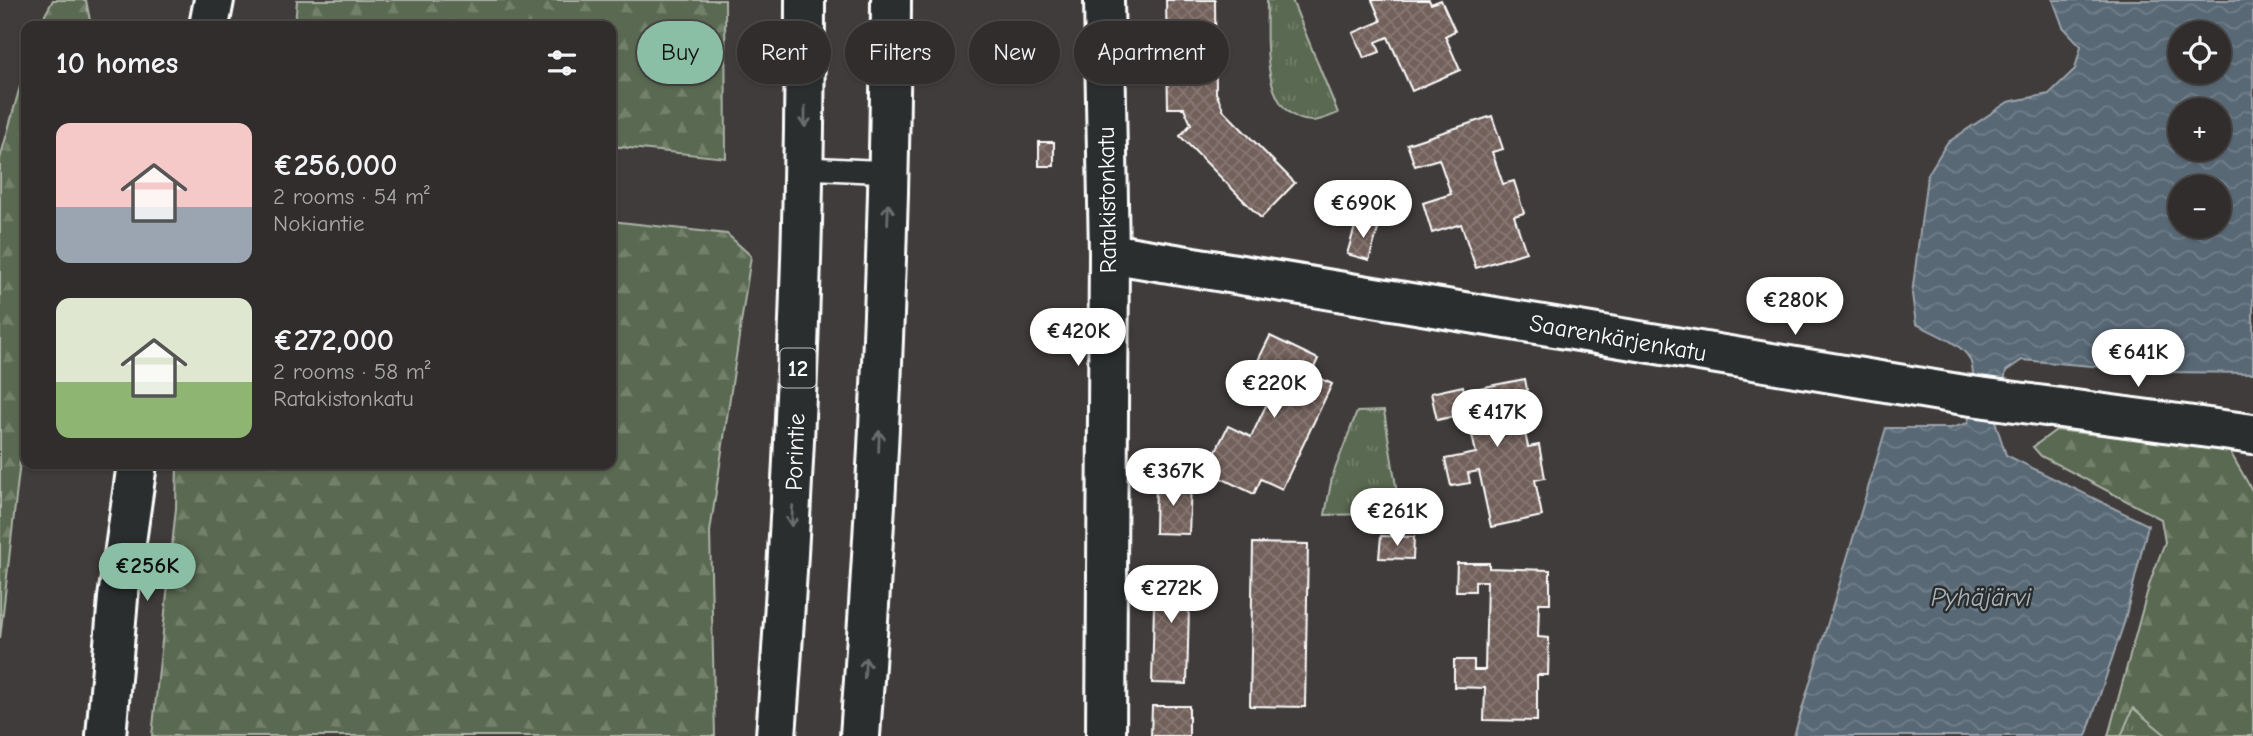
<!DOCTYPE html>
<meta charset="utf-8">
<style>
body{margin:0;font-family:"Comic Neue",sans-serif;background:#383534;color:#f1f3f6;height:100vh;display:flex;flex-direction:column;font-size:26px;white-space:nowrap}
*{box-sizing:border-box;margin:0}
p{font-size:23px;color:#a8a8a9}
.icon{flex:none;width:38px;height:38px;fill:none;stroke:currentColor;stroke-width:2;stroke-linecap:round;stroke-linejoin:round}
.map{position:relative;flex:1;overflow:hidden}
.sheet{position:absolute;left:21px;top:21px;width:595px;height:448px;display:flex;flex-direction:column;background:#302d2c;border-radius:14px;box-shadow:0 2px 5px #0004,0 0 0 2px #4b4948}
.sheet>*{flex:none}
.banner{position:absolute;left:637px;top:21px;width:665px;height:63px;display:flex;gap:14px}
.controls{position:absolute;left:2168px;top:21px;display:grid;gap:14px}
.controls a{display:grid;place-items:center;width:63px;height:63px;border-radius:50%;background:#302d2c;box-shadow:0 2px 5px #0004,0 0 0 2px #4b4948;font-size:35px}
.price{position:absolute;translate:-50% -60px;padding:0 16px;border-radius:24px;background:#fff;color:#222;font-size:23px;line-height:46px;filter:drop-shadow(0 2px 4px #0008)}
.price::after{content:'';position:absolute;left:50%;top:42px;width:21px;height:16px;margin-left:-10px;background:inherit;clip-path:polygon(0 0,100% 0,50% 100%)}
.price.active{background:#8abfa5;color:#111}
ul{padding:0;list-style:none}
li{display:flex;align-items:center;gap:21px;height:175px;padding:0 35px}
li span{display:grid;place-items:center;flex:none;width:196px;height:140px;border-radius:14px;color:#555}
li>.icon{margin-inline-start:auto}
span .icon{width:84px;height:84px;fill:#fffc;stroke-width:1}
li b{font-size:30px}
h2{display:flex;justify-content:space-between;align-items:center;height:84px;padding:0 35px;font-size:30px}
.chip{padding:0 24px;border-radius:32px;background:#302d2c;box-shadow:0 2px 5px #0004,0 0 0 2px #4b4948;font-size:24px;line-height:63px}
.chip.active{background:#8abfa5;color:#111}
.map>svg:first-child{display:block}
.forest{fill:url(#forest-firs);stroke:#acb4a8;stroke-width:2}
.park{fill:url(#park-tufts);stroke:#acb4a8;stroke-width:2}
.water{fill:url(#water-waves);stroke:#9ba4ac;stroke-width:2;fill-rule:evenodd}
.building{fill:url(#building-cross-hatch);stroke:#fff;stroke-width:2}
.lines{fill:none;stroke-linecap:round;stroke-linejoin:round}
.service-casing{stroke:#fff;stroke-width:26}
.minor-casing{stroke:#fff;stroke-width:44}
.secondary-casing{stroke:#fff;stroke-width:44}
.motorway-casing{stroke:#fff;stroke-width:44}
.service{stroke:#2a2d2e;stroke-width:21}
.minor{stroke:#2a2d2e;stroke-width:38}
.secondary{stroke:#2a2d2e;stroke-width:38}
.motorway{stroke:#2a2d2e;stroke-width:38}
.oneway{stroke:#6a6c6d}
.labels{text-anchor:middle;stroke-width:5;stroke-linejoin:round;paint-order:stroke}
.shield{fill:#2a2d2e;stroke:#bfc0c0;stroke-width:2}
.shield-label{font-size:23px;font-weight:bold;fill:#fff}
.street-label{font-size:24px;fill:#fff;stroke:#2a2d2e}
.water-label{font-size:26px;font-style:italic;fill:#acb4ba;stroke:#2a2d2e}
</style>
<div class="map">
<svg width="2253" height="736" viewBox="0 0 2253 736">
<defs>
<pattern id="forest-firs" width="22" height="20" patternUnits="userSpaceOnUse" patternTransform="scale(1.75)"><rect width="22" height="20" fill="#5a6951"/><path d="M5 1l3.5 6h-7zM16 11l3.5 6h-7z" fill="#73806b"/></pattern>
<pattern id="park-tufts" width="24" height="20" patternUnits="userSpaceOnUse" patternTransform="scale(1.75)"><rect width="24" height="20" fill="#5a6951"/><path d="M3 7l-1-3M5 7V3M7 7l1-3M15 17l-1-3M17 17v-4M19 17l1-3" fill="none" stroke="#73806b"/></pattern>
<pattern id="water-waves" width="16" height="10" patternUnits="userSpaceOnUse" patternTransform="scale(1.75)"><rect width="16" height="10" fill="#596875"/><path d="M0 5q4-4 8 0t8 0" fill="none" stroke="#727f8a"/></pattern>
<pattern id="building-cross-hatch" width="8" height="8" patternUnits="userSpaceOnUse" patternTransform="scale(1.75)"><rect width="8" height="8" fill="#72605a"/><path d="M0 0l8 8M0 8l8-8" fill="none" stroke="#877873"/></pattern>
</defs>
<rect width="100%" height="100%" fill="#403c3b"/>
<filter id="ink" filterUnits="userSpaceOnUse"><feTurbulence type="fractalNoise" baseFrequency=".0143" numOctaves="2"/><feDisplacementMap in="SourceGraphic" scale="14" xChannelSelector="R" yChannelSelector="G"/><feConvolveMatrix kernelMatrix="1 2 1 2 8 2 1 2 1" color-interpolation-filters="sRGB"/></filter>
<g filter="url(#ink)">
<path class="forest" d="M53 0H86L91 26H39Z
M297 0H725L726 158 611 146V26H295Z
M26 65V408L0 639V159Z
M611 221 727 234 751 256 710 532 715 736H152L176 508 177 464H611Z
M2056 430 2229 450 2253 492V736H2108L2150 582 2165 542 2161 519 2041 456 2033 447Z"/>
<path class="park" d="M1267 0H1292L1338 113C1331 116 1320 121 1312 121 1259 118 1267 35 1267 0Z
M1384 411 1399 505 1373 514 1325 515 1332 477 1357 412Z
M2133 708 2167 736H2121Z"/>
<path class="water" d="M2053 0H2253V373L2162 372 2022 360 2006 371 1996 424 2006 455 2148 525 2124 623 2086 736H1794L1886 428H1951L1968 423C1978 353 1979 354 1916 324L1912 294 1927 176 1947 143 2008 102 2049 94 2075 69 2081 46 2063 27ZM2180 33H2219V72H2180ZM2180 110H2219V149H2180ZM2180 187H2219V226H2180Z"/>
<path class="building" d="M1166 0H1215L1216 93 1224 111 1295 183 1261 218 1180 136 1191 124 1184 108H1168Z
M1372 0H1429L1431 4 1441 0 1455 31 1445 36 1460 70 1412 91 1388 37 1376 42 1380 52 1364 58 1353 33 1381 21Z
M1492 116 1503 149 1492 152 1503 184 1514 181 1524 213 1514 216 1526 252 1476 268 1461 224 1432 233 1423 203 1451 194 1439 159 1415 166 1407 144Z
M1039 142H1054V166H1039Z
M1357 220 1379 226 1369 260 1347 254Z
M1270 336 1318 359 1311 374 1332 384 1282 489 1261 479 1254 494 1206 471 1228 426 1251 437 1272 393 1248 381Z
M1525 379 1531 411 1521 414 1528 447 1539 445 1545 478 1535 480 1542 516 1491 527 1479 471 1468 473 1470 483 1451 486 1445 459 1476 453 1465 404 1454 407 1456 416 1437 420 1431 393 1463 386 1464 391Z
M1156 481 1191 483 1189 534 1155 533Z
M1381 536 1414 537 1413 559 1379 558Z
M1253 543 1308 544 1305 707 1250 706Z
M1457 563H1489V568L1550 570V603H1539L1538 637 1549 638 1548 675H1537V721L1484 720 1485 688 1454 687V660H1474V670H1485L1487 581H1475V591H1456Z
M1155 567 1190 568 1187 684 1152 683Z
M1152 706H1189V736H1151Z"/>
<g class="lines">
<g class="service-casing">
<path id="service" d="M805 168 890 172"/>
</g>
<g class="minor-casing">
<path id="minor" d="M1104 0 1109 253 1106 736
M1109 253 1964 395 2253 434"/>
</g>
<g class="secondary-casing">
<path id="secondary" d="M209 26 214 0
M106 736 118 598 137 464"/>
</g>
<g class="motorway-casing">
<path id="motorway" d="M776 736C794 491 805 246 805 0
M860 736C878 491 890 246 891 0"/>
</g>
<use href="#service" class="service"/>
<use href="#minor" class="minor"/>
<use href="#secondary" class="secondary"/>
<use href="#motorway" class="motorway"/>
</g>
<defs><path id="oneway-shaft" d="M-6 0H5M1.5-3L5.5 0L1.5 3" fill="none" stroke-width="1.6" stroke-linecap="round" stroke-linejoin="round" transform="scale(1.75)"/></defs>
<g class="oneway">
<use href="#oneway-shaft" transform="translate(805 117) rotate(90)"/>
<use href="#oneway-shaft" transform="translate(888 214) rotate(-88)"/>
<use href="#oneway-shaft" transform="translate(879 441) rotate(-88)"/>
<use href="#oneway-shaft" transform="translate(792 516) rotate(94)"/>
<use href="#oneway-shaft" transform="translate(865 668) rotate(-86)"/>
</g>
</g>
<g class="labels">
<rect class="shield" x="780.5" y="348.5" width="35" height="39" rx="5"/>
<g class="shield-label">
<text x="798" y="376">12</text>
</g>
<g class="street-label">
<text transform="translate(1107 200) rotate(-91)" y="8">Ratakistonkatu</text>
<text transform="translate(1618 338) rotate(10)" y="8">Saarenkärjenkatu</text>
<text transform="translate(795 452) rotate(-88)" y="8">Porintie</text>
</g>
<g class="water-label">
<text x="1981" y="606">Pyhäjärvi</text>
</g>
</g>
</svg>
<div class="controls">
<a><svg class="icon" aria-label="locate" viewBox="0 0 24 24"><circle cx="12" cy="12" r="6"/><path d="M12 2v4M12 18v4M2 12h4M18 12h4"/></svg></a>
<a>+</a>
<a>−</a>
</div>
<b class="price" style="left:1363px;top:240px">€690K</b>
<b class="price" style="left:1795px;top:337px">€280K</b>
<b class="price" style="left:1078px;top:368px">€420K</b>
<b class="price" style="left:2138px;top:389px">€641K</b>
<b class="price" style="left:1274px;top:420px">€220K</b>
<b class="price" style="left:1497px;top:449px">€417K</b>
<b class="price" style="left:1173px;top:508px">€367K</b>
<b class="price" style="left:1397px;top:548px">€261K</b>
<b class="price active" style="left:147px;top:603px">€256K</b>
<b class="price" style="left:1171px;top:625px">€272K</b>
<div class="banner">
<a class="chip active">Buy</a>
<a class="chip">Rent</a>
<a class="chip">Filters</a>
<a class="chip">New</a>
<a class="chip">Apartment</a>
</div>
<section class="sheet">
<h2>10 homes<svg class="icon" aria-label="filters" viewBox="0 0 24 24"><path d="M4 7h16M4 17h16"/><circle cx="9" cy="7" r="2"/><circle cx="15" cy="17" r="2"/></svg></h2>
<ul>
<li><span style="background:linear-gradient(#f6c9c9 60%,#9aa5b1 0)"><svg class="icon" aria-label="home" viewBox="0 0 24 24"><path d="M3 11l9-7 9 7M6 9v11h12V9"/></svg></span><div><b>€256,000</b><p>2 rooms · 54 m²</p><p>Nokiantie</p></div></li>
<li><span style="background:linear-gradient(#dfe7d0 60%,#8fb573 0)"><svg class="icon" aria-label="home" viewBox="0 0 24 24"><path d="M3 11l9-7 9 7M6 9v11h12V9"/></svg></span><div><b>€272,000</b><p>2 rooms · 58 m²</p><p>Ratakistonkatu</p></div></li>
</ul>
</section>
</div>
